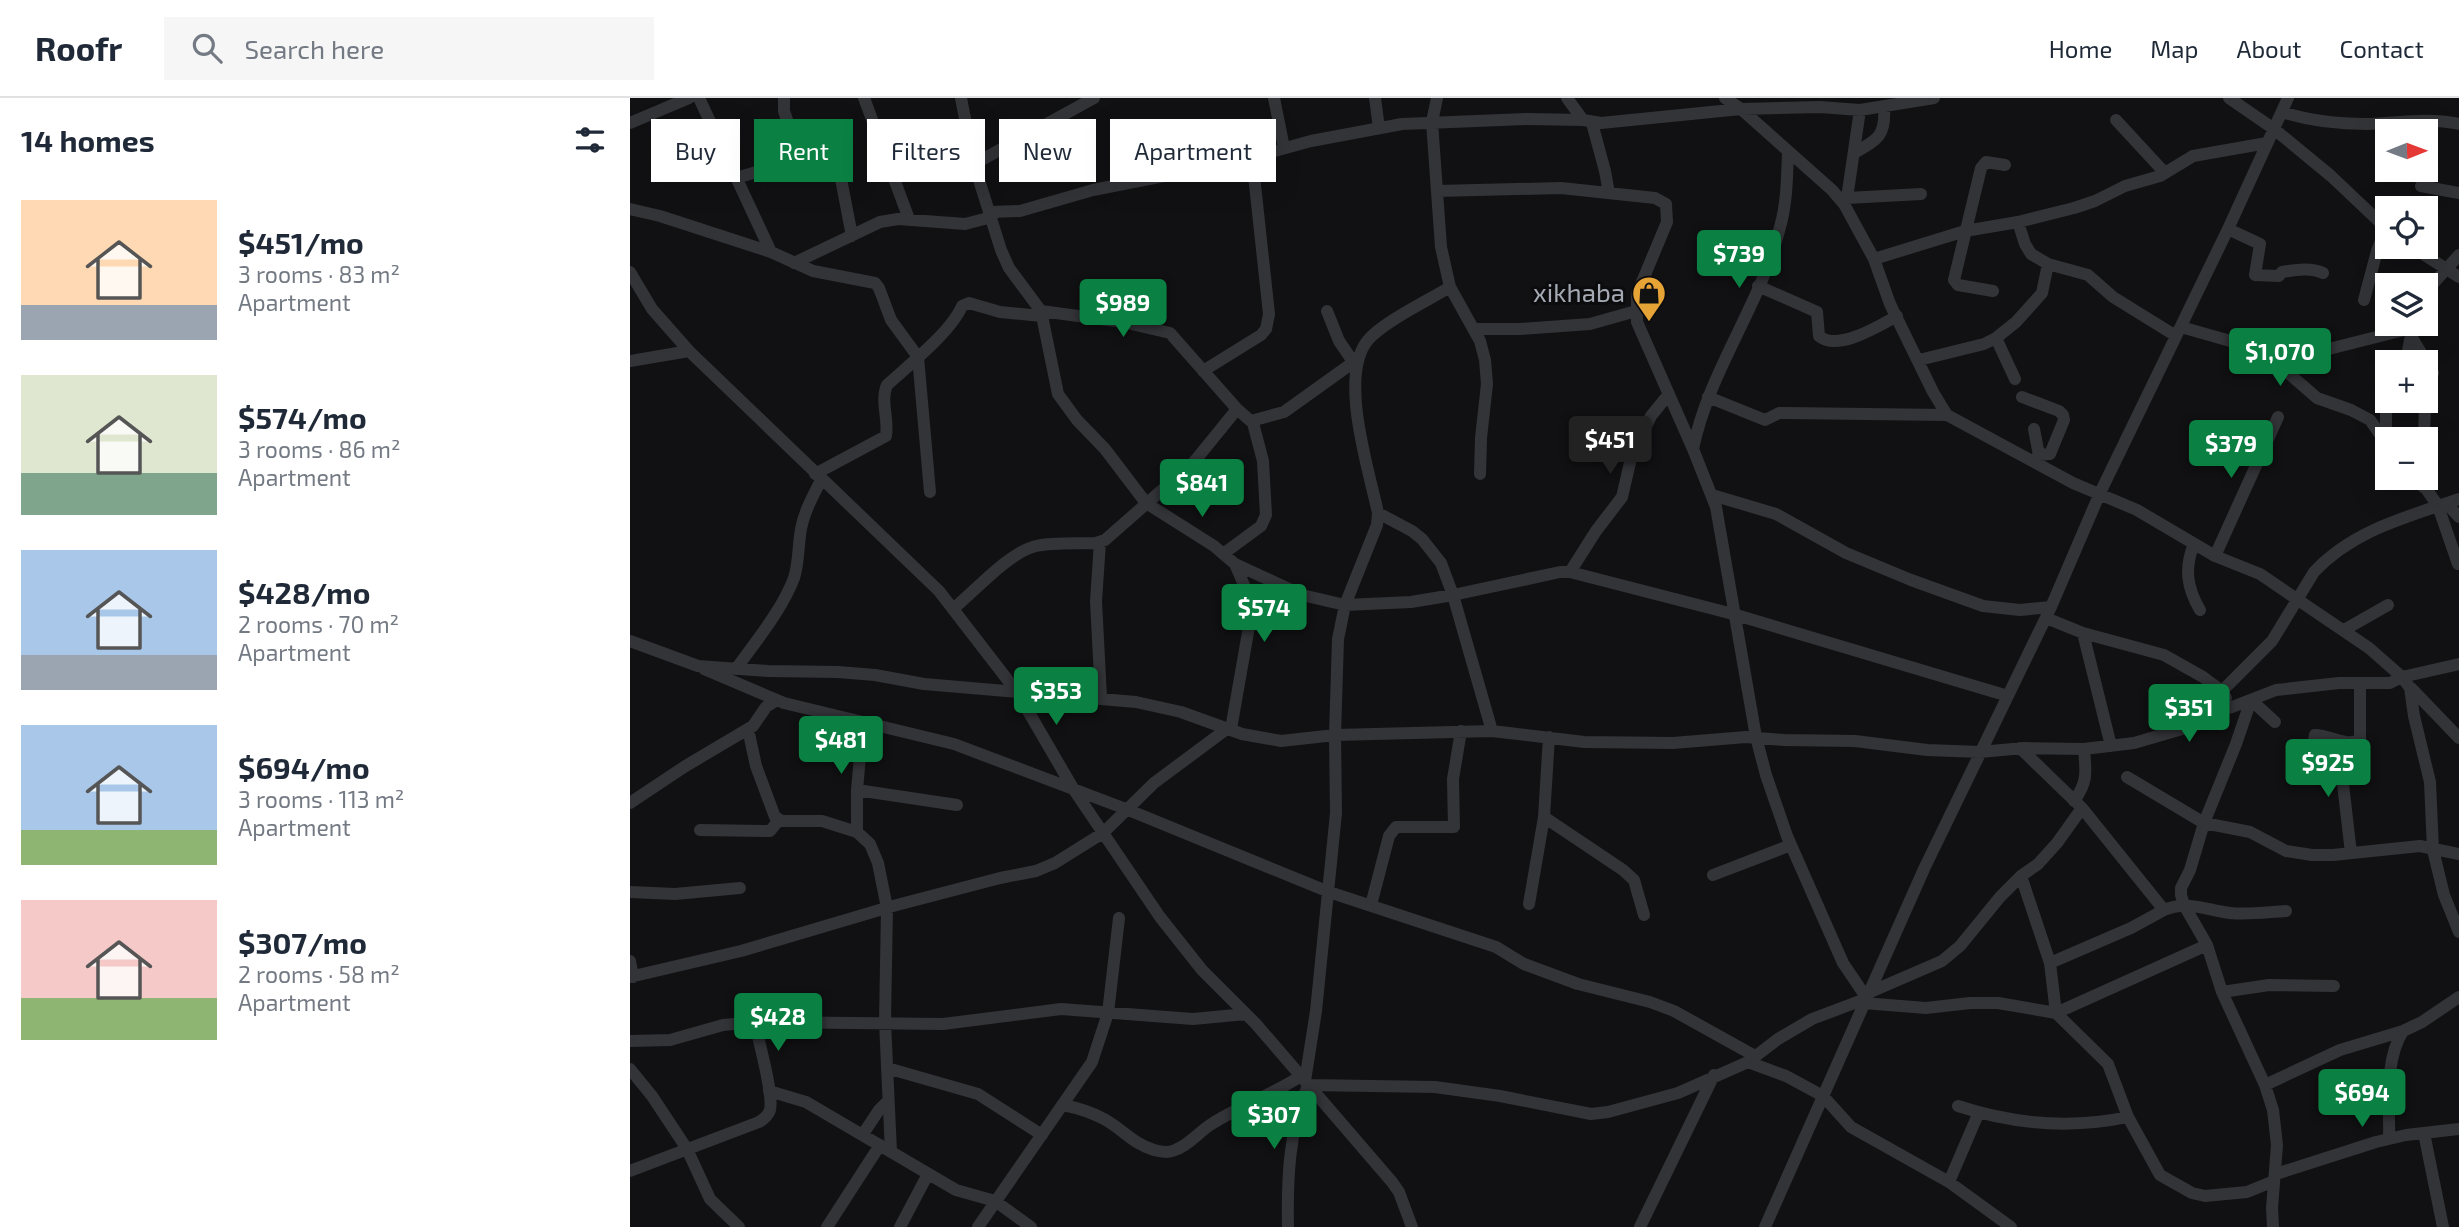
<!DOCTYPE html>
<meta charset="utf-8">
<style>
body{margin:0;font-family:"Exo 2",sans-serif;background:#f6f6f7;color:#1f2937;height:100vh;display:flex;flex-direction:column;font-size:26px;white-space:nowrap}
*{box-sizing:border-box;margin:0}
p{font-size:23px;color:#747a83}
.icon{flex:none;width:38px;height:38px;fill:none;stroke:currentColor;stroke-width:2;stroke-linecap:round;stroke-linejoin:round}
.map{position:relative;flex:1;overflow:hidden}
.sheet{display:flex;flex-direction:column;background:#fff;width:630px}
.sheet>*{flex:none}
.guide{position:absolute;left:21px;top:21px;width:665px;height:63px;display:flex;gap:14px}
.needle{width:46px;rotate:89deg}
.buttons{position:absolute;left:1745px;top:21px;display:grid;gap:14px}
.buttons a{display:grid;place-items:center;width:63px;height:63px;border-radius:0px;background:#fff;box-shadow:0 7px 28px #0002;font-size:35px}
.price{position:absolute;translate:-50% -60px;padding:0 16px;border-radius:7px;background:#0b8043;color:#fff;font-size:23px;line-height:46px;filter:drop-shadow(0 2px 4px #0008)}
.price::after{content:'';position:absolute;left:50%;top:42px;width:21px;height:16px;margin-left:-10px;background:inherit;clip-path:polygon(0 0,100% 0,50% 100%)}
.price.on{background:#222;color:#fff}
ul{padding:0;list-style:none}
li{display:flex;align-items:center;gap:21px;height:175px;padding:0 21px}
li span{display:grid;place-items:center;flex:none;width:196px;height:140px;border-radius:0px;color:#555}
li>.icon{margin-inline-start:auto}
span .icon{width:84px;height:84px;fill:#fffc;stroke-width:1}
li b{font-size:30px}
h2{display:flex;justify-content:space-between;align-items:center;height:84px;padding:0 21px;font-size:30px}
.pill{padding:0 24px;border-radius:0px;background:#fff;box-shadow:0 7px 28px #0002;font-size:24px;line-height:63px}
.pill.on{background:#0b8043;color:#fff}
header{display:flex;align-items:center;gap:42px;box-sizing:border-box;height:98px;padding:0 35px;background:#fff;border-bottom:2px solid #e0e1e3}
header strong{font-size:33px}
nav{display:flex;gap:38px;margin-inline-start:auto;font-size:24px}
.search{width:490px;height:63px;background:#f6f6f7;display:flex;align-items:center;gap:18px;box-sizing:border-box;padding:0 24px;border-radius:0px;color:#747a83;font-size:26px}
main{display:flex;flex:1;min-height:0}
.map>svg:first-child{display:block}
.lines{fill:none;stroke-linecap:round;stroke-linejoin:round}
.minor{stroke:#333438;stroke-width:12}
.labels{text-anchor:middle;stroke-width:6;stroke-linejoin:round;paint-order:stroke}
.poi-label{font-size:26px;fill:#a4a9b3;stroke:#0c0c0e;text-anchor:end}
</style>
<header>
<strong>Roofr</strong>
<div class="search"><svg class="icon" aria-label="search" viewBox="0 0 24 24"><circle cx="10" cy="10" r="6"/><path d="M15 15l6 6"/></svg>Search here</div>
<nav><a>Home</a><a>Map</a><a>About</a><a>Contact</a></nav>
</header>
<main>
<section class="sheet">
<h2>14 homes<svg class="icon" aria-label="filters" viewBox="0 0 24 24"><path d="M4 7h16M4 17h16"/><circle cx="9" cy="7" r="2"/><circle cx="15" cy="17" r="2"/></svg></h2>
<ul>
<li><span style="background:linear-gradient(#ffd9b3 75%,#9aa5b1 0)"><svg class="icon" aria-label="home" viewBox="0 0 24 24"><path d="M3 11l9-7 9 7M6 9v11h12V9"/></svg></span><div><b>$451/mo</b><p>3 rooms · 83 m²</p><p>Apartment</p></div></li>
<li><span style="background:linear-gradient(#dfe7d0 70%,#7fa58c 0)"><svg class="icon" aria-label="home" viewBox="0 0 24 24"><path d="M3 11l9-7 9 7M6 9v11h12V9"/></svg></span><div><b>$574/mo</b><p>3 rooms · 86 m²</p><p>Apartment</p></div></li>
<li><span style="background:linear-gradient(#a9c7e8 75%,#9aa5b1 0)"><svg class="icon" aria-label="home" viewBox="0 0 24 24"><path d="M3 11l9-7 9 7M6 9v11h12V9"/></svg></span><div><b>$428/mo</b><p>2 rooms · 70 m²</p><p>Apartment</p></div></li>
<li><span style="background:linear-gradient(#a9c7e8 75%,#8fb573 0)"><svg class="icon" aria-label="home" viewBox="0 0 24 24"><path d="M3 11l9-7 9 7M6 9v11h12V9"/></svg></span><div><b>$694/mo</b><p>3 rooms · 113 m²</p><p>Apartment</p></div></li>
<li><span style="background:linear-gradient(#f6c9c9 70%,#8fb573 0)"><svg class="icon" aria-label="home" viewBox="0 0 24 24"><path d="M3 11l9-7 9 7M6 9v11h12V9"/></svg></span><div><b>$307/mo</b><p>2 rooms · 58 m²</p><p>Apartment</p></div></li>
</ul>
</section>
<div class="map">
<svg width="1829" height="1129" viewBox="0 0 1829 1129">
<rect width="100%" height="100%" fill="#111113"/>
<g class="lines">
<path class="minor" d="M69 0 141 154
M154 0V13L170 61
M234 0 279 121
M331 0 344 66 371 152 379 170 411 213 428 296 447 322 475 351 516 405 584 448 605 466 672 497 715 507 781 504 823 497 930 474H940L1103 516 1378 598
M644 0 654 50
M745 0 749 30
M807 0 802 24 811 149 820 189 850 243 855 262 857 286 851 340 850 376
M937 0 953 22
M1095 0 1111 11 1202 92 1214 106 1244 161 1260 206 1303 294 1317 317 1443 385 1507 412 1585 458 1630 476 1739 550 1772 579 1780 590 1784 618 1800 684 1803 752 1814 797 1829 834
M1599 0 1644 31 1701 78 1757 131
M1652 14C1680 23 1708 26 1737 26 1768 25 1798 19 1829 26
M1486 22 1535 75
M0 25 59 0
M962 25 975 73 979 95
M1224 55C1247 42 1256 38 1254 10
M344 66 464 0
M106 80 170 61 206 55 222 138
M1791 88 1829 95
M807 93 931 90 1025 100 1036 106 1037 124 1007 196V224L1063 351 1086 409 1126 639 1136 677 1157 738 1213 865 1236 899
M1217 100 1291 96
M1214 106 1217 100 1230 12
M0 111 30 118 141 154 183 173 245 185 249 190 261 222 288 259 300 394
M360 114 390 113 463 92 605 64 681 43 772 26 897 21 953 22 971 25 1111 11 1190 9 1230 12 1304 0
M1388 124 1395 146 1401 156 1418 166 1458 177 1483 199 1546 238
M1598 131 1630 146 1625 177 1649 178 1652 174C1665 172 1680 169 1693 175
M1782 149 1829 179
M1244 161 1335 133 1388 124 1444 110 1465 103 1495 88 1530 78 1563 58 1637 45
M164 165 250 124 268 121 335 126 362 119
M0 174 22 211 59 253 309 493 387 594 444 692 530 819 572 872 626 926 762 1084 769 1094 782 1129
M1128 188 1187 214 1189 238C1207 254 1249 228 1267 218
M1363 193 1328 187 1324 182 1351 70 1356 64 1375 67
M1796 198 1801 188 1829 157
M1734 202 1747 153 1756 130
M411 213 493 224 540 235 607 311 623 325 633 363 636 417 631 428 593 456
M697 213 709 243 724 265
M1551 229 1632 252 1687 300 1721 312 1740 322 1757 346
M843 231H890L960 226 1006 213
M1781 238 1803 275
M1366 240 1385 281
M1644 260 1667 259 1782 230
M1289 262 1354 246 1366 240 1386 224 1412 195 1418 166
M0 263 59 253
M1776 264 1781 236
M573 273 631 237 636 231 639 216 622 59
M1078 299 1135 322 1149 315H1155L1317 317
M1392 299 1429 313 1433 317 1434 322 1420 356 1409 357
M1789 303 1795 311 1794 336
M621 323 654 314 728 261
M1404 331 1409 357 1405 361
M1756 345V314L1762 303
M1063 351C1079 272 1131 207 1150 129 1157 105 1157 79 1158 54
M185 376 256 338C259 321 250 303 257 287 279 267 321 234 332 208L339 205 370 214 412 218
M1783 380 1797 392 1808 408 1828 466
M1082 397 1146 416 1216 455 1281 482 1353 508 1390 512 1421 509
M1817 406 1829 419
M748 415 782 433 792 441 811 465 823 497 862 633
M470 444 466 503 471 599
M1564 446C1554 470 1557 490 1570 512
M1585 458 1648 319
M940 474 966 433 992 399 1002 356 1021 318 1038 297
M323 511C345 493 379 454 406 448 425 444 447 446 466 445L475 442 564 364 607 311
M1416 520 1453 535 1534 557 1573 579 1592 593 1596 600
M1714 532 1758 507
M1453 535 1481 648
M0 543 68 568 138 573 208 574 245 577 294 586 506 604 551 614 612 636 651 643 705 637 862 633 954 644 1043 645 1116 639 1154 642 1225 643 1297 652 1350 654 1394 650 1454 651 1504 645 1552 631 1580 613 1602 609 1646 592 1709 585H1760L1772 579 1829 566
M74 571 154 605 324 646 496 711 699 794 866 849 894 866 948 886 1020 904 1044 913 1125 958
M106 571C126 543 152 512 164 480 169 465 168 447 171 431 174 414 183 398 191 382
M1781 590 1829 640
M1580 613 1592 593 1642 543 1684 474C1723 432 1777 419 1829 401
M118 631 126 668 145 719 152 723H192L227 734 240 746 248 765 257 810 255 924 261 1054
M601 631 620 523 614 487 605 466
M1708 643 1721 755
M1390 650 1452 710 1534 812C1556 802 1577 812 1600 815 1618 817 1638 814 1656 813
M1679 669 1685 637C1700 637 1715 649 1730 642V585
M1497 679 1574 725 1620 734 1656 753 1682 757H1703L1790 748 1829 756
M227 692 327 707
M1444 703C1458 684 1456 674 1454 651
M0 705 54 669 123 628 136 609 147 602
M914 719 993 772 1004 782 1014 817
M70 732 140 733 149 722
M227 734V692L233 624
M1083 777 1161 747
M1391 778 1420 865 1426 915
M0 794 45 796 110 790
M899 806 914 719 919 639
M741 807 759 738 766 729H824L823 681 831 633
M0 863 3 879
M1420 865 1501 830 1534 812
M0 879 111 853 263 808 370 780 406 773 425 765 473 735 524 685 598 630
M1592 894 1639 887 1704 888
M1238 895 1312 863 1330 848 1370 799 1391 778 1408 766 1427 745 1452 710
M1233 905 1296 910 1340 905H1368L1426 915 1478 966 1498 1019 1530 1077 1562 1095 1575 1098 1617 1094 1644 1083
M1426 915 1577 847
M0 943 40 942 93 927 125 924 313 926 431 911 563 921 616 916
M1118 964 1156 978 1193 998 1221 1029 1319 1084 1381 1129
M257 970 348 996 412 1037
M0 971 22 998 57 1051 80 1101 109 1129
M675 983 686 913 706 715 705 637 708 541 715 507 747 427 748 415C739 372 708 278 738 242 753 224 799 202 820 189
M1635 987 1710 952 1773 933 1792 924 1829 899
M139 993 176 1004 326 1092 365 1103 401 1129
M433 1007C448 1010 461 1014 474 1021 494 1032 500 1044 524 1052 531 1054 539 1055 545 1052 558 1048 569 1034 580 1027 609 1008 642 997 671 978
M1328 1008C1383 1026 1441 1031 1498 1019
M1794 1035 1813 1129
M233 1036 249 1012 258 1003
M1759 1041C1760 1006 1754 963 1773 933
M0 1073 129 1024C134 1021 138 1018 140 1012 144 995 128 943 125 924
M1646 1076 1746 1044 1776 1037 1829 1031
M1319 1084 1349 1014
M197 1129 250 1047
M270 1129 298 1076
M348 1129 462 964 478 915 489 820
M658 1129C657 1080 659 1032 678 987L805 989 870 998 961 1016 978 1014 1048 995 1118 964 1148 941 1182 921 1235 901
M1010 1129 1084 977
M1135 1129 1294 771 1421 509 1470 395 1598 131 1658 0
M1643 1129 1642 1110 1647 1047 1643 1012 1635 987 1592 894 1577 847 1554 807 1551 797V790L1560 772 1574 725 1606 646 1621 602 1645 624"/>
</g>
<defs>
<g id="shop-pin" transform="scale(1.75)"><path d="M0 17L-7.5 6A9.5 9.5 0 1 1 7.5 6Z" fill="#e6a336" stroke="#0c0c0e"/><path d="M-5-2.5h2.3a2.7 3.5 0 0 1 5.4 0H5L5.5 6h-11ZM-1.5-2.5h3a1.5 2.3 0 0 0-3 0Z" fill="#111"/></g>
</defs>
<g fill-rule="evenodd">
<use href="#shop-pin" x="1019" y="195"/>
</g>
<g class="labels">
<g class="poi-label">
<text x="995" y="204">xikhaba</text>
</g>
</g>
</svg>
<div class="buttons">
<a><svg class="needle" viewBox="-14 -14 28 28"><path d="M0-13l5 13h-10z" fill="#e53935"/><path d="M0 13l5-13h-10z" fill="#747a83"/></svg></a>
<a><svg class="icon" aria-label="locate" viewBox="0 0 24 24"><circle cx="12" cy="12" r="6"/><path d="M12 2v4M12 18v4M2 12h4M18 12h4"/></svg></a>
<a><svg class="icon" aria-label="layers" viewBox="0 0 24 24"><path d="M12 4l9 5-9 5-9-5zM3 14l9 5 9-5"/></svg></a>
<a>+</a>
<a>−</a>
</div>
<b class="price" style="left:1109px;top:192px">$739</b>
<b class="price" style="left:493px;top:241px">$989</b>
<b class="price" style="left:1650px;top:290px">$1,070</b>
<b class="price on" style="left:980px;top:378px">$451</b>
<b class="price" style="left:1601px;top:382px">$379</b>
<b class="price" style="left:572px;top:421px">$841</b>
<b class="price" style="left:634px;top:546px">$574</b>
<b class="price" style="left:426px;top:629px">$353</b>
<b class="price" style="left:1559px;top:646px">$351</b>
<b class="price" style="left:211px;top:678px">$481</b>
<b class="price" style="left:1698px;top:701px">$925</b>
<b class="price" style="left:148px;top:955px">$428</b>
<b class="price" style="left:1732px;top:1031px">$694</b>
<b class="price" style="left:644px;top:1053px">$307</b>
<div class="guide">
<a class="pill">Buy</a>
<a class="pill on">Rent</a>
<a class="pill">Filters</a>
<a class="pill">New</a>
<a class="pill">Apartment</a>
</div>
</div>
</main>
